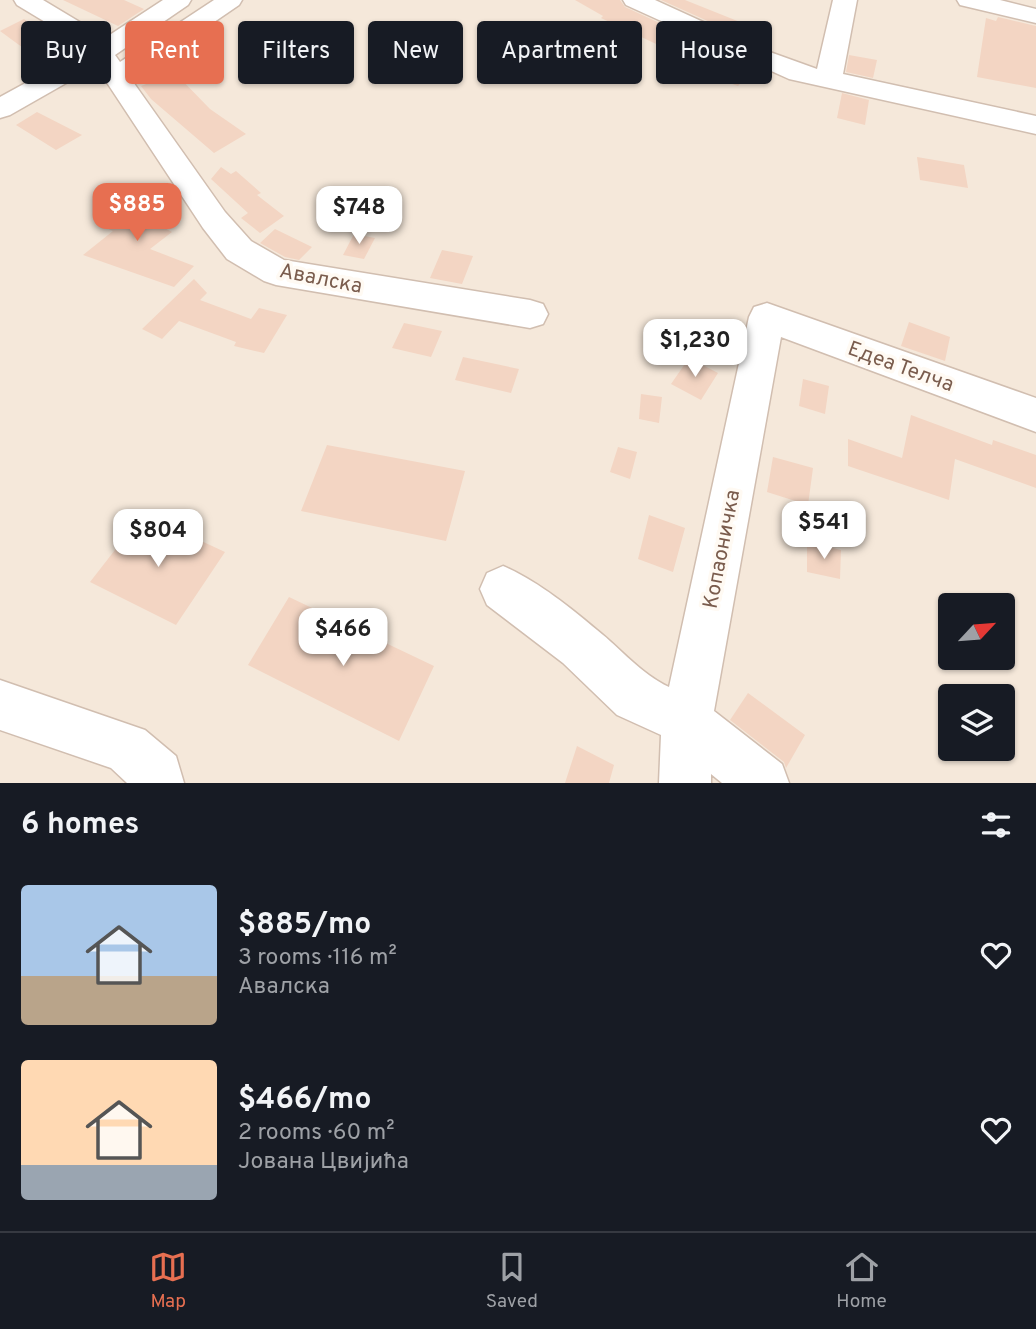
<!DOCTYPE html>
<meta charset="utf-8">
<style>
body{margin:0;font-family:Overpass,sans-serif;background:#20242c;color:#f1f3f6;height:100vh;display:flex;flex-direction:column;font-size:26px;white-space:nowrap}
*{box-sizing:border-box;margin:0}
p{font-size:23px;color:#9ea1a6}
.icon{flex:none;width:38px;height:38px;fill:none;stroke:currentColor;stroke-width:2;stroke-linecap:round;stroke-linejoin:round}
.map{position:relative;height:783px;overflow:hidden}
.sheet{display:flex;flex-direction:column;background:#171b24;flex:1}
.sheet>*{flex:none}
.banner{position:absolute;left:21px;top:21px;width:994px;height:63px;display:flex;gap:14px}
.needle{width:46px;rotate:64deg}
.buttons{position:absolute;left:938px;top:593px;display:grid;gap:14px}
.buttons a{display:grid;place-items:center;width:77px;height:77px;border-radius:7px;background:#171b24;box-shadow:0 2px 5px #0004;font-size:35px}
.price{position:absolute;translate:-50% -60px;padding:0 16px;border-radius:14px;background:#fff;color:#222;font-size:23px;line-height:46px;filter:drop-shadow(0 2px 4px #0008)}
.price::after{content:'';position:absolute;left:50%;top:42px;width:21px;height:16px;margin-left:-10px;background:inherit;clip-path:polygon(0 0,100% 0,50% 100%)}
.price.current{background:#e76f51;color:#fff}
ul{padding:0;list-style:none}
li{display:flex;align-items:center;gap:21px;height:175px;padding:0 21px}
li span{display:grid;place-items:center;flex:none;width:196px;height:140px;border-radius:7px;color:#555}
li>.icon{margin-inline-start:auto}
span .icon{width:84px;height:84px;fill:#fffc;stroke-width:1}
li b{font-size:30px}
h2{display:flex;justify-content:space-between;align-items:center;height:84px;padding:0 21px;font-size:30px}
.pill{padding:0 24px;border-radius:7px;background:#171b24;box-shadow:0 2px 5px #0004;font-size:24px;line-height:63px}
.pill.current{background:#e76f51;color:#fff}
.tab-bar{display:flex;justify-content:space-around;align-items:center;height:98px;border-top:2px solid #363941;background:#171b24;font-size:19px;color:#9ea1a6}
.tab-bar a{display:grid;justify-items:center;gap:4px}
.tab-bar .current{color:#e76f51}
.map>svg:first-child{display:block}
.residential{fill:#f5e8da;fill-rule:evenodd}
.building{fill:#f3d5c3}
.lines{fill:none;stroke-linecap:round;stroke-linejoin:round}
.minor-casing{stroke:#d1beb0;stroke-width:3}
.minor{fill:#fff;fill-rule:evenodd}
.labels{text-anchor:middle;stroke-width:7;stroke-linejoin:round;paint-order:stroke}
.street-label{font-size:21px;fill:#7a5c4d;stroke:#fffaf3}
</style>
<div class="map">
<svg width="1036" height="783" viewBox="0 0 1036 783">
<rect width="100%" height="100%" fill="#fdf6ec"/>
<path class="residential" d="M0 0H1036V783H0ZM950 606H1003V658H950ZM950 696H1003V749H950Z"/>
<path class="building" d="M63 0H124L144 9 118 26Z
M575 0H620L625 7 755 67 738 86 697 72 701 67 666 57 671 51 601 18 603 16Z
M661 0H685L750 26 741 36Z
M998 17 1036 26V88L977 77 986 18 996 21Z
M24 19 65 47 76 52 53 65 30 53 0 31Z
M849 55 877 60 873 78 846 72Z
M175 73 210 109 246 134 214 153 151 99 141 86Z
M842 93 869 100 865 125 837 118Z
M37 112 82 135 56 150 16 125Z
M917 157 964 165 968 188 920 180Z
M221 167 231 174 236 171 261 193 257 195 284 216 260 233 241 218 248 213 211 179Z
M129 186 151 197 133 211 172 232 150 249 194 266 174 287 83 255 113 231 101 226 120 211 107 204Z
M275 229 312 247 299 260 285 257 260 243Z
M354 234 375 238 364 259 343 255Z
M442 250 473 256 462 284 430 278Z
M194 279 207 293 200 300 251 319 259 308 287 315 264 353 234 346 236 342 179 321 162 339 142 329Z
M909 322 950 337 945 361 901 346Z
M404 323 442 331 431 357 392 348Z
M463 357 519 369 511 393 455 380Z
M689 358 718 373 701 400 671 384Z
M803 379 829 386 825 414 799 406Z
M641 394 662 397 659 423 639 419Z
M911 415 992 445 993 440 1036 455V488L955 459 949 500 848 466V439L902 458Z
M327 445 465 471 446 541 301 511Z
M618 447 637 452 630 479 610 472Z
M773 457 813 468 808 505 767 492Z
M143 514 225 552 176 625 90 582Z
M649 515 685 528 673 572 638 559Z
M807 542 841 550 840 579 807 572Z
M289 597 434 666 399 741 248 665Z
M748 693 805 735 786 768 784 762 730 720Z
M577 746 614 765 609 783H565Z"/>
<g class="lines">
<g class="minor-casing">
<path id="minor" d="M14 0H43L93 30 102 40 163 0H191L188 5 115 55 120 62 214 0H242L239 5 131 79 225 212 251 241 284 260 530 300 543 304 548 314 543 324 530 328 276 285 264 281 227 259 203 228 96 66 10 115 0 118V97L84 51 75 40 17 5Z
M623 0H655L767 51 817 69 833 0H857L843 74 1036 116V134L789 79 626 5Z
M957 0H1000L1036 9V23L960 5Z
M767 303 1036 398V432L781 337 714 711 782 764 789 783H722L711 774V783H659L661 735 617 715 563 663 487 605 480 589 487 573 503 566C536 580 570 607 597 630 621 649 641 674 669 687L749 317 754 307Z
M0 680 145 730 176 756 184 783H127L111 768 0 730Z"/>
</g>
<use href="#minor" class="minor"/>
</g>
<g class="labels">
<g class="street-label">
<text transform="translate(321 278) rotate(11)" y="7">Авалска</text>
<text transform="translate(901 366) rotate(20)" y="7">Едеа Телча</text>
<text transform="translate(721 549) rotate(-79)" y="7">Копаоничка</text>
</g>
</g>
</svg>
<div class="buttons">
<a><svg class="needle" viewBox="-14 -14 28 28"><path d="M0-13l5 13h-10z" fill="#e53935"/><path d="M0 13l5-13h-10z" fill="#9ea1a6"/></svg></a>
<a><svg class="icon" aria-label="layers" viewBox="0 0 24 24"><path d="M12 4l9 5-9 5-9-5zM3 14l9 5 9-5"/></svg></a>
</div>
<b class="price current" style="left:137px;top:243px">$885</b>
<b class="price" style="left:359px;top:246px">$748</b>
<b class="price" style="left:695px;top:379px">$1,230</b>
<b class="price" style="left:824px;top:561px">$541</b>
<b class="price" style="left:158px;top:569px">$804</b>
<b class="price" style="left:343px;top:668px">$466</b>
<div class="banner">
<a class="pill">Buy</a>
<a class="pill current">Rent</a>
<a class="pill">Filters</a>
<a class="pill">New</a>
<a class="pill">Apartment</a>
<a class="pill">House</a>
</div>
</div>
<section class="sheet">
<h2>6 homes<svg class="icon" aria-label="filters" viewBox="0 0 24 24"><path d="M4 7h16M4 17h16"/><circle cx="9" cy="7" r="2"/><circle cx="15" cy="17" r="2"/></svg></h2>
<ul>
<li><span style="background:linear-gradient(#a9c7e8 65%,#b9a48a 0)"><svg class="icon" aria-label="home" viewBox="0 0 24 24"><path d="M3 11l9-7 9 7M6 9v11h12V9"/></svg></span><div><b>$885/mo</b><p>3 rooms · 116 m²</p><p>Авалска</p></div><svg class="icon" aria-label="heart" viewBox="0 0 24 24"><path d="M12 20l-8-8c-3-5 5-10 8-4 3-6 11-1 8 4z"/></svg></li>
<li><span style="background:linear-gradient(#ffd9b3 75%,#9aa5b1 0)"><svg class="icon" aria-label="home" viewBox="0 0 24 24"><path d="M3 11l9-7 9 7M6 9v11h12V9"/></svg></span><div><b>$466/mo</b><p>2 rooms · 60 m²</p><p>Јована Цвијића</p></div><svg class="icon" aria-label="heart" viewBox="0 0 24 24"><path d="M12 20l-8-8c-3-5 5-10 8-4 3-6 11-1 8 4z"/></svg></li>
</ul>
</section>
<nav class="tab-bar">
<a class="current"><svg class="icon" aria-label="map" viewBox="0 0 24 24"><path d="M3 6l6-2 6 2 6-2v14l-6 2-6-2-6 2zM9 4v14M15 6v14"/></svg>Map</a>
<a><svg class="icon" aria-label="saved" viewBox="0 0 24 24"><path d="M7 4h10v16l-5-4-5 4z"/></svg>Saved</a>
<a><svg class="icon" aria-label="home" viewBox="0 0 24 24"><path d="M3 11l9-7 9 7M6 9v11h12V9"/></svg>Home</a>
</nav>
